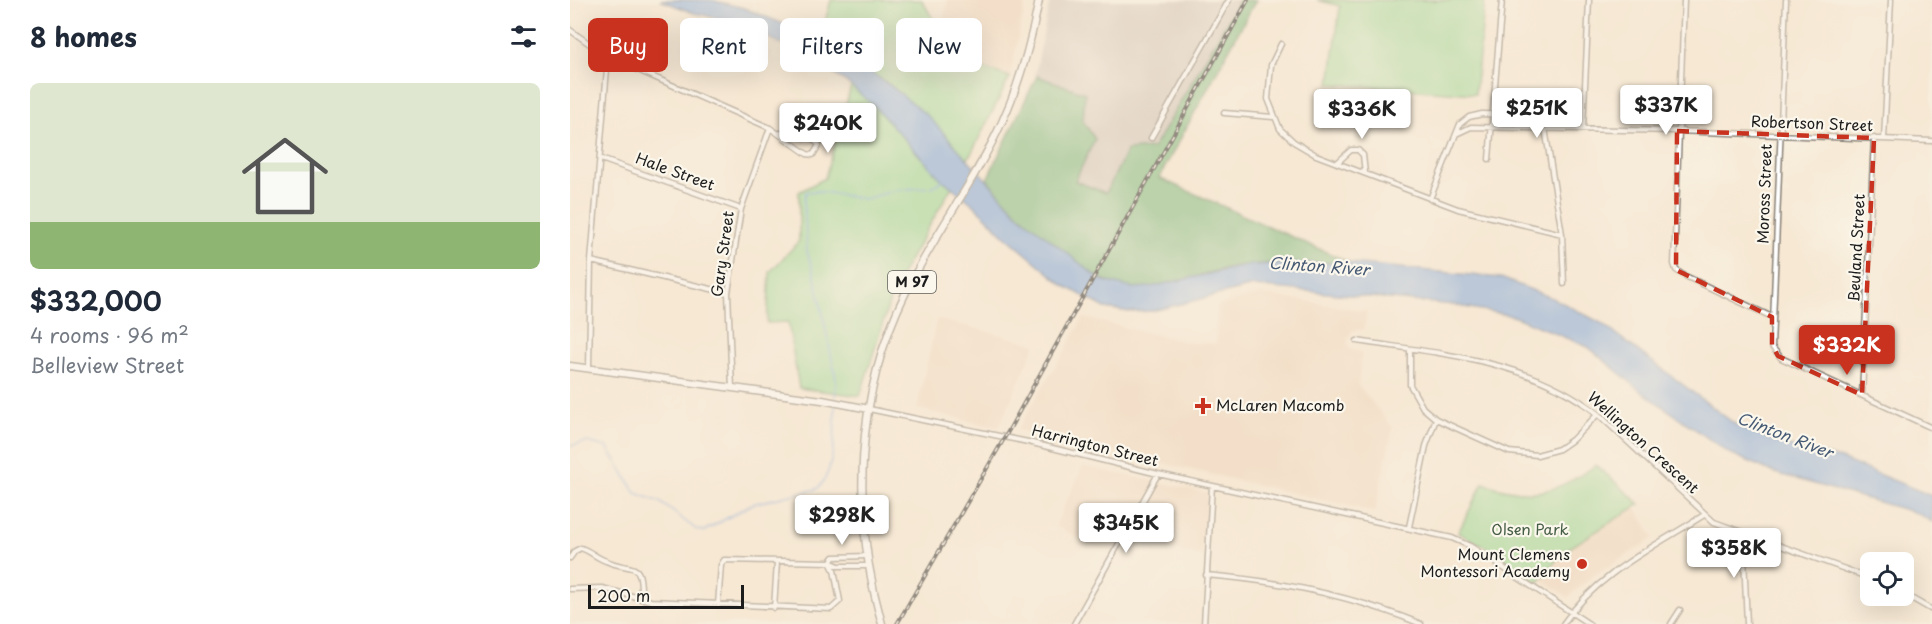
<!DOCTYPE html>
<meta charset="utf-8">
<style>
body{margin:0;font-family:"Playpen Sans",sans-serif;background:#f6f6f7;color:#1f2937;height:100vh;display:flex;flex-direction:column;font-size:22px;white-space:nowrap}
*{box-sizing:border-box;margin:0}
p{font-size:20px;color:#747a83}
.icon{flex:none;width:33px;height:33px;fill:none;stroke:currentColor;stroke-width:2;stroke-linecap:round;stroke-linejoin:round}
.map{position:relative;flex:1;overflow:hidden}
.drawer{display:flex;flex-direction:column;background:#fff;width:570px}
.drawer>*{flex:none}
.guide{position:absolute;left:18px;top:18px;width:570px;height:54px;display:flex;gap:12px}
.fabs{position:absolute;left:1290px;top:552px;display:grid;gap:12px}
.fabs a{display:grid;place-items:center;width:54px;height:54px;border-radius:9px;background:#fff;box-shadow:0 6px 24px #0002;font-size:30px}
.scale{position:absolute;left:18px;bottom:15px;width:156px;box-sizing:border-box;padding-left:6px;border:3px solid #1c1c1c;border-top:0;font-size:16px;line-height:21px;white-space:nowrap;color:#1c1c1c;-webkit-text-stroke:4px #fbf7ec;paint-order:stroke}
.price{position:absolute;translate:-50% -51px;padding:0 14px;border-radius:6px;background:#fff;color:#222;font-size:20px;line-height:39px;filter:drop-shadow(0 2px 3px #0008)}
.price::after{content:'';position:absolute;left:50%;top:36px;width:18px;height:14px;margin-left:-9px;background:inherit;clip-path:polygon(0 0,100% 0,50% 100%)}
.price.on{background:#c8321e;color:#fff}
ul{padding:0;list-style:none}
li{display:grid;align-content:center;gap:12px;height:318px;padding:0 30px}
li+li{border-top:2px solid #e0e1e3}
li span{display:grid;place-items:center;height:186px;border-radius:9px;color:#555}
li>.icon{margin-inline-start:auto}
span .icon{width:108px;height:108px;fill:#fffc;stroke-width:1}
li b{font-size:26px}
h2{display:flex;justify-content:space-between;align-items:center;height:72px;padding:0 30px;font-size:26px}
.tag{padding:0 21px;border-radius:9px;background:#fff;box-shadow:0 6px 24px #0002;font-size:21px;line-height:54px}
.tag.on{background:#c8321e;color:#fff}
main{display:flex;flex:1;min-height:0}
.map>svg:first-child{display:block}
.built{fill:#efd6bc}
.industrial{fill:#cdc2b9}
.green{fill:#92d790;stroke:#577a56;stroke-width:1.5}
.forest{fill:#75b87a;stroke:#486a4b;stroke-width:1.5}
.water{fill:#74a2dd;stroke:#485f7c;stroke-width:1.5}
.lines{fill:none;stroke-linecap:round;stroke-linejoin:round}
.stream{stroke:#74a2dd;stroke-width:1.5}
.street-casing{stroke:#898278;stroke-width:7}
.secondary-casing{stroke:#898278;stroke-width:9}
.primary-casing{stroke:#898278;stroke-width:9}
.street{stroke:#fff;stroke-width:4}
.secondary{stroke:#fff;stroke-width:6}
.primary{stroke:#fff;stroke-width:6}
.rail-casing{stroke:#1c1c1c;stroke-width:4}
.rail{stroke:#fbf7ec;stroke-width:1.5;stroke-dasharray:4.5;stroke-linecap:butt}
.marked{fill:none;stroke:#c8321e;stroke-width:4.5;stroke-dasharray:12 8;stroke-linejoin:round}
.poi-dot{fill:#c8321e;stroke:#fbf7ec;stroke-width:2}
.labels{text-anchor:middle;stroke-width:4.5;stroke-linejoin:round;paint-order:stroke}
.shield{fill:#fbf7ec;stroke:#5f5e5a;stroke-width:1.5}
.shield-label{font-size:14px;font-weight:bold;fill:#1c1c1c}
.street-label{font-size:15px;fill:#1c1c1c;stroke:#fbf7ec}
.poi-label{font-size:15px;fill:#1c1c1c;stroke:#fbf7ec;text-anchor:start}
.park-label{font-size:15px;fill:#455d45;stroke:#fbf7ec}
.water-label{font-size:16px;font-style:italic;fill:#445873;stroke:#fbf7ec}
</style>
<main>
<section class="drawer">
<h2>8 homes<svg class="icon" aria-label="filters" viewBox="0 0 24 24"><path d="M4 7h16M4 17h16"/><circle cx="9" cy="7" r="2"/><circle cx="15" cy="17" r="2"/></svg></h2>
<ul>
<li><span style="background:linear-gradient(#dfe7d0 75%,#8fb573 0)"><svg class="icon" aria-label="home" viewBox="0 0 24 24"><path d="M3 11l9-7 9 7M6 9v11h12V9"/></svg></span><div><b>$332,000</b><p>4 rooms · 96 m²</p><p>Belleview Street</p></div></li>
</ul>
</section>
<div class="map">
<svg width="1362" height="624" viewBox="0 0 1362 624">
<rect width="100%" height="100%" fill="#fbf7ec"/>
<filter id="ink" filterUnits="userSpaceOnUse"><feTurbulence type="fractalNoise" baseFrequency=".0167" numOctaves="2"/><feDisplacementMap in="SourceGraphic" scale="12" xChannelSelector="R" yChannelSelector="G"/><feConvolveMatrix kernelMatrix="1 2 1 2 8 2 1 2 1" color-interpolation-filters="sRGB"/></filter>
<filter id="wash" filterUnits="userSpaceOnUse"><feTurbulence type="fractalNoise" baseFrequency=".008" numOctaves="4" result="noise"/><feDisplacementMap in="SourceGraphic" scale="24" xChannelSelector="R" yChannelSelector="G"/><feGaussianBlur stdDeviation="1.35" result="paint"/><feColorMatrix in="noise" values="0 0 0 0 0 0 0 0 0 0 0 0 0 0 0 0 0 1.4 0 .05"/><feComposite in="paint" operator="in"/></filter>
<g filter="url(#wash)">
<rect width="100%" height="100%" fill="#f6e8d3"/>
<path class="built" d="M378 0H456L440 77 381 58 370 31Z
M690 294 797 311 794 329 782 331 777 342 780 349 792 353 788 385 823 428 805 512 447 430 514 318 623 343H646L647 306Z
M367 319 466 344 429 428 347 409Z
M513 466 638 493 632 555 611 552 565 529 548 559 485 526Z
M1065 507 1084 538 1022 577 998 597 971 579 993 552Z"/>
<path class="industrial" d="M480 0H670L583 148 557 150 536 193 504 181 525 139 513 121 515 93 465 75Z"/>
<path class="green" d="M261 0H352L370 31 381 58 440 77 402 152 324 287 290 396 229 388 218 322 197 323 200 272 229 241V192L255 178 287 65 250 39Z
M747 0H915L905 94 760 84 770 6Z
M1026 465 1070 504 993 552 968 583 914 546 888 533 913 483C961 500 985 494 1026 465Z"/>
<path class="forest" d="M670 0H686L589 178 781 263C742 263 701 261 662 267 630 273 593 292 560 288 516 282 444 213 417 179L467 76 515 93 513 121 525 139 505 181 536 193 557 150 583 148Z"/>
<path class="water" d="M90 0H141L174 8 250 39 320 85 358 116 447 213 531 280 562 288 580 287 678 265 735 263H781L931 278 985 299 1031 323 1169 427 1215 445 1271 459 1362 496V522L1347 513 1205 473 1159 453 1071 391 1018 347 943 316 884 305 683 286 582 311 559 312 535 308 493 285 435 236 404 205 369 177 305 107 275 81 241 60 170 23 124 13Z"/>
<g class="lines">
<path class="stream" d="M265 400 266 379 245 277 237 251 234 201 236 192 247 191 295 199 326 190 362 187 373 180
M0 446 17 442 37 447 66 493 90 502 127 530 134 531 182 504 247 489C266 472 265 429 265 404"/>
</g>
</g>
<g filter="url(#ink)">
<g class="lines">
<g class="street-casing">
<path id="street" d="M1114 0 1104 264 1106 270 1113 275 1202 317
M1216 0 1202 347 1211 358 1362 428
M0 30 38 57 200 128 237 154 243 155 249 145 243 139 210 133
M711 44 701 65 698 99 710 129 724 142 746 155 888 209 992 234
M654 113 703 117
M976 116 975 128 992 234 994 284
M1013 129 1019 0
M886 134 901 127 1107 131 1362 141
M581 138 659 0
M1314 139 1321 0
M31 159 171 209
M919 159 932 0
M767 163 781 150H788L793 155 795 173
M860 199 890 124 899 117 912 114 989 116 1012 129
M21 261 158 293
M787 341C871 354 958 359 1028 414L1144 522 1300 578
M840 349V385L853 408 866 419 939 452 967 455 989 449 1002 440 1028 414
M19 367 21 261 38 57
M162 388 158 293 171 209 200 128
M1292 395 1304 138
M299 409 458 442 588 474 882 538 900 546 1019 624
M839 527 856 446 866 419
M1173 534 1177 624
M0 558 5 551 11 548C20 551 27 558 36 561 65 573 72 558 71 599
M260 562 264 557 297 556
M636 575C711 581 781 595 851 624
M0 589 32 588 81 601 261 609 270 601 264 570 260 562
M1334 594 1362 610
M148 605 151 565 154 560 260 562 269 566H299
M204 608 207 562
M504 624 588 474
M634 624 642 486
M993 624C1027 574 1084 547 1134 515
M1101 624 1110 610"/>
</g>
<g class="secondary-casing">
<path id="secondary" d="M0 366 252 400 299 409"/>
</g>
<g class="primary-casing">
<path id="primary" d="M312 624C281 514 285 395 336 292 365 233 405 181 432 122 450 83 461 42 469 0"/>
</g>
<use href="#street" class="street"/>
<use href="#secondary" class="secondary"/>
<use href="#primary" class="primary"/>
<g class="rail-casing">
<path id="rail" d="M327 624 435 437 678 0"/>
</g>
<use href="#rail" class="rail"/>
</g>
</g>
<path d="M0 0H1362V624H0ZM1107 131 1304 138 1292 395 1208 356 1202 345V317L1106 270Z" fill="#f6e8d3" fill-opacity=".55" fill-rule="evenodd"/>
<path class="marked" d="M1107 131 1304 138 1292 395 1208 356 1202 345V317L1106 270Z"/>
<g class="poi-dot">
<path d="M630 397h6v6h6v6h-6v6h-6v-6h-6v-6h6z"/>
<circle cx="1012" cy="564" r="6"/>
</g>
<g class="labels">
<rect class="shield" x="318" y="271" width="48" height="22" rx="4.5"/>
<g class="shield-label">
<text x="342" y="287">M 97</text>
</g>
<g class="street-label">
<text transform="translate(1242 124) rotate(2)" y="5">Robertson Street</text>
<text transform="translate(105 172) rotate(20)" y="5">Hale Street</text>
<text transform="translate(1195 194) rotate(-88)" y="5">Moross Street</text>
<text transform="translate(1287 248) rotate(-87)" y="5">Beuland Street</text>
<text transform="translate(153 254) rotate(-82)" y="5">Gary Street</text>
<text transform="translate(1073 443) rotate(42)" y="5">Wellington Crescent</text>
<text transform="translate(525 446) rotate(14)" y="5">Harrington Street</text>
</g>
<g class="poi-label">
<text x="646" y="411">McLaren Macomb</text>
<text x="1000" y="560" text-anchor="end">Mount Clemens<tspan x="1000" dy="17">Montessori Academy</tspan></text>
</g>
<g class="park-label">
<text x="960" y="535">Olsen Park</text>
</g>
<g class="water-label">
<text transform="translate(749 266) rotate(4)" y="6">Clinton River</text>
<text transform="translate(1215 435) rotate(21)" y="6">Clinton River</text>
</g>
</g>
</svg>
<div class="fabs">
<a><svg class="icon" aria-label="locate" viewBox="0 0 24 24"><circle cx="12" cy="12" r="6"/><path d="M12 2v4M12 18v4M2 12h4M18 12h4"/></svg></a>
</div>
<div class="scale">200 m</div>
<b class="price" style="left:1096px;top:136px">$337K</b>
<b class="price" style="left:967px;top:139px">$251K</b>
<b class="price" style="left:792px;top:140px">$336K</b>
<b class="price" style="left:258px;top:154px">$240K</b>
<b class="price on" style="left:1277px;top:376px">$332K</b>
<b class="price" style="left:272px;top:546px">$298K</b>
<b class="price" style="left:556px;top:554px">$345K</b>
<b class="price" style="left:1164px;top:579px">$358K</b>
<div class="guide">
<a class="tag on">Buy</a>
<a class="tag">Rent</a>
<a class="tag">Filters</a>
<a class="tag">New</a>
</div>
</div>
</main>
